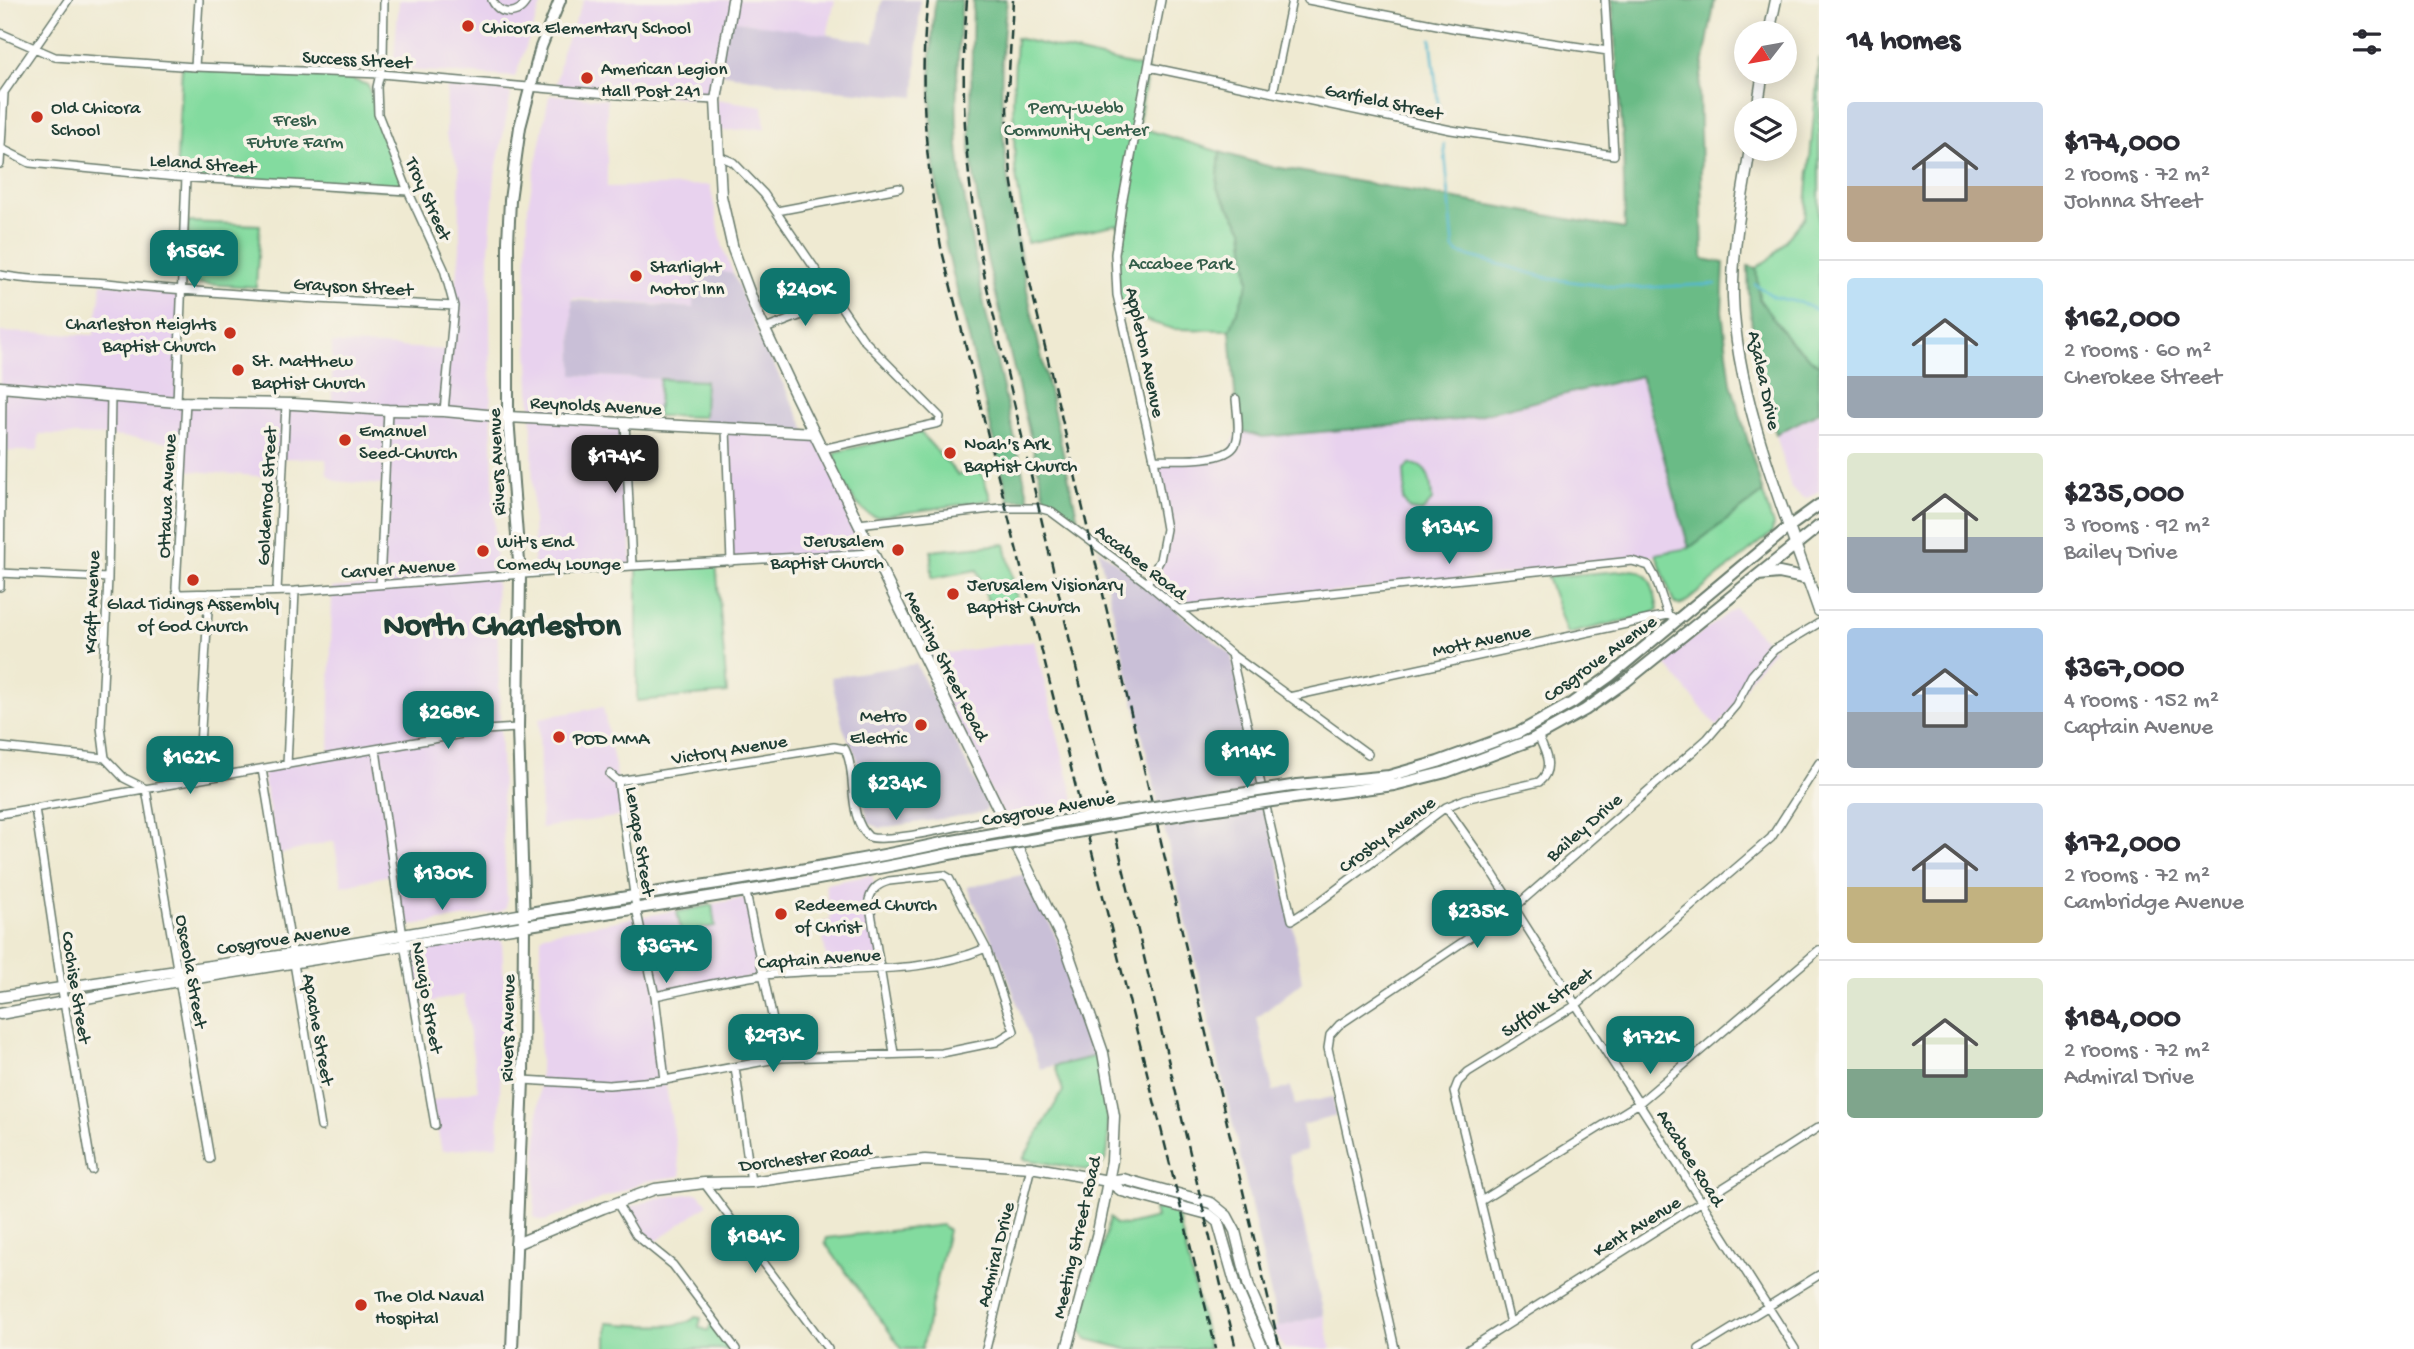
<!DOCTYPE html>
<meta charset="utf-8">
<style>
body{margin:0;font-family:"Gochi Hand",sans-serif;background:#f7f7f7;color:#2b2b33;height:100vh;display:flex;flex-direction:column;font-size:26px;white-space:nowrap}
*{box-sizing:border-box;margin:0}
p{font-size:23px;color:#7c7c81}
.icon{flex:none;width:38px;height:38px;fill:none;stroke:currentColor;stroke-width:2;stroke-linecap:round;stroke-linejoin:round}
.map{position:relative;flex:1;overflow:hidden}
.drawer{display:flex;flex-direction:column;background:#fff;width:595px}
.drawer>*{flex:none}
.needle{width:46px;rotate:239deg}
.buttons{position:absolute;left:1734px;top:21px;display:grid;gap:14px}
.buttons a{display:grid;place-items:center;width:63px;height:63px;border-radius:50%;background:#fff;box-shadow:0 4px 18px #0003;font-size:35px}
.price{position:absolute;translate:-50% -60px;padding:0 16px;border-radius:14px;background:#0f766e;color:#fff;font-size:23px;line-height:46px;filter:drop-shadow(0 2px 4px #0008)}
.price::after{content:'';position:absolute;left:50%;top:42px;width:21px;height:16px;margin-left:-10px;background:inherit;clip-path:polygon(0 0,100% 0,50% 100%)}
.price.selected{background:#222;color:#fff}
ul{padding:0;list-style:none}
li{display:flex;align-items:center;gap:21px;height:175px;padding:0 28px}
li+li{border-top:2px solid #e1e1e2}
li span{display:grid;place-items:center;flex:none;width:196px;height:140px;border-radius:7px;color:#555}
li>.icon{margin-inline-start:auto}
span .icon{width:84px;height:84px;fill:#fffc;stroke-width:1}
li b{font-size:30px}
h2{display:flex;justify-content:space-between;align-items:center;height:84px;padding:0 28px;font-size:30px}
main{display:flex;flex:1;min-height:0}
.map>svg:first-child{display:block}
.built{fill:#e8d2ee}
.industrial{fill:#c9bfd7}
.green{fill:#83db9f;stroke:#518c6a;stroke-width:2}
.forest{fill:#6abb86;stroke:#447c5d;stroke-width:2}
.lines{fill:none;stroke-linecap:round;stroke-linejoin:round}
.stream{stroke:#52b8d0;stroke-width:2.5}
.street-casing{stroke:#687a6b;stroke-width:10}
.secondary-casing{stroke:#687a6b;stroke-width:13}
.primary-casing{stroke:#687a6b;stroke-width:14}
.street{stroke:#fff;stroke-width:7}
.secondary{stroke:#fff;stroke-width:10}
.primary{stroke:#fff;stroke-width:10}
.rail{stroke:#1f3d34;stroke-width:2.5;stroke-dasharray:10 5;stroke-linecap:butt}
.primary-bridge-casing{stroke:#687a6b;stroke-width:14;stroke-linecap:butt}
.primary-bridge{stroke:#fff;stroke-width:10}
.poi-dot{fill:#c8321e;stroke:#f7f3e8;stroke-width:2.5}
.labels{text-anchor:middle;stroke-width:7;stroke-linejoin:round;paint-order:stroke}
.poi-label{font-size:19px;fill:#1f3d34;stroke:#f7f3e8;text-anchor:start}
.street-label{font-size:19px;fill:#1f3d34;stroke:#f7f3e8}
.park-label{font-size:19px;fill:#335d49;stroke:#f7f3e8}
.town-label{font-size:33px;font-weight:bold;fill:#1f3d34;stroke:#f7f3e8}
</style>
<main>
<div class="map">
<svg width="1819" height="1349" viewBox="0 0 1819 1349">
<rect width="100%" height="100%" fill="#f7f3e8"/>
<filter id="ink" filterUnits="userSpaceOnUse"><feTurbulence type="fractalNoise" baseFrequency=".0143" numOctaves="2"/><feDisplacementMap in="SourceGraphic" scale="14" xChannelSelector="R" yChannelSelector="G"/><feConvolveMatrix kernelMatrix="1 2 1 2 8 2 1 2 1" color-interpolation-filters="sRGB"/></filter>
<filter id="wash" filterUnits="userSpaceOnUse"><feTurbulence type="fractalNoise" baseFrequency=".00686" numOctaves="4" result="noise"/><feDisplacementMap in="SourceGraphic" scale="28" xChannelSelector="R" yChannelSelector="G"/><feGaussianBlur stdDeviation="1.57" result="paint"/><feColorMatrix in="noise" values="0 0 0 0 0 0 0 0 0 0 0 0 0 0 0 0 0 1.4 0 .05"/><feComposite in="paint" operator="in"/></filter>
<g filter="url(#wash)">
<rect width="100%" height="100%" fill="#efead2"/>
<path class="built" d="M399 0H543L515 77 393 69Z
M584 0H835L827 36 730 20 716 99 763 106 765 128 717 131 716 100 556 86 562 52Z
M447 81 504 89 511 94 495 175 489 250 491 403 503 826 507 899 506 908 500 912 402 927 394 874 342 886 334 841 277 855 262 769 329 758 332 588 380 584 385 485 336 481 327 474 326 459 283 458 282 478 182 470 183 444 112 436 39 434 38 451H2L0 471V332L94 335 102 283 180 291 177 401 332 406V343L449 350 460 249 459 169 446 135Z
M557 95 607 99V187L710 185 723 248 733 273 694 269 693 308 572 298 573 375 660 379 657 416 574 413V419L625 422 632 566 534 574 532 432 526 297 528 205 549 96Z
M1642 376 1689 548 1632 561 1179 609 1147 583 1161 560 1168 529 1155 462 1229 451 1238 430 1262 437 1458 420Z
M1819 412V491L1807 498 1802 497 1791 488 1776 434Z
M726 429 814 433 873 553 731 562Z
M1735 608 1774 650 1752 675 1736 705 1717 727 1663 661Z
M1034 641 1077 811 1006 822 924 656Z
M603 707 618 781 622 816 541 828 539 718Z
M872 875 875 888 871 894 882 967 828 970 821 923 831 920 825 884Z
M745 898 765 975 655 996 665 1080 681 1176 647 1181 545 1221 536 1219 534 1216 540 1071 541 937 544 934Z
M497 939 502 941 504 985 498 1145 442 1151 431 1101 478 1090 464 995 415 1005 405 952Z
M695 1193 700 1194 708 1204 650 1246 636 1235 621 1210 657 1198Z
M1324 1315 1331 1349H1284L1273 1328Z"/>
<path class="industrial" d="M882 0H920L915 97 813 88 720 73 729 20 874 42Z
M694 269 733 273 754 325 807 432 703 427 705 381 573 375 572 300 693 308Z
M1098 548 1231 654 1292 920 1302 982 1257 1018 1273 1091 1291 1087 1295 1105 1333 1097 1336 1116 1302 1125 1307 1150 1288 1155 1324 1315 1278 1327 1214 1040Z
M916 664 988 806 986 811 975 814 880 828 868 823 856 756 843 728 831 677Z
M1026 874 1053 930 1080 998 1097 1056 1040 1069 1004 966 967 887Z"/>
<path class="green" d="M1016 38 1148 69 1138 127 1220 152 1217 188 1243 229 1249 282 1230 330 1173 329 1121 313 1117 295 1118 224 1027 243 1015 169 1013 100Z
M1819 58V366L1790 341 1759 299 1756 268 1773 256 1805 217Z
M182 66 333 73 368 85 381 125 408 191 176 177Z
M188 222 260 225 256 287 186 283Z
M660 379 705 381 704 417 657 416Z
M920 432 958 475 981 471 991 500 877 517C858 515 830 469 836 452Z
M1410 464C1431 465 1431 484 1432 501L1422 512 1410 510 1403 500 1405 486 1404 470Z
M1763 493 1773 525 1772 533 1685 603 1680 605 1674 603 1656 554 1689 548Z
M1005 544 1017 600 990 607 977 570 932 578 931 551Z
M716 562 727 693 637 701V566Z
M1632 570C1652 571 1654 592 1658 609L1652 614 1567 634 1547 577Z
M712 905 715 926 699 929 701 940 683 941 677 912Z
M1097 1056C1102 1078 1114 1141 1105 1160 1102 1167 1095 1170 1087 1170L1023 1159 1063 1091 1055 1066Z
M1163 1208 1177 1212 1209 1349H1127L1086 1339 1080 1329 1110 1218 1115 1224 1128 1225 1156 1218 1154 1210Z
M942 1225 948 1230 922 1349H902L825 1243 827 1238Z
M695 1317 701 1318 699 1327 708 1331 711 1324 729 1349H607V1323C625 1324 684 1331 695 1317Z"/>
<path class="forest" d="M935 0H962C958 55 953 111 960 165 974 278 1004 389 1029 500H1009L946 246 932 152 931 54Z
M973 0H1007C991 117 1012 223 1037 337 1051 399 1065 462 1079 524L1055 504 1046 501 985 250 970 149Z
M1612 0H1715L1699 87 1703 259 1724 263 1722 311 1731 383 1763 493 1689 548 1641 376 1458 420 1262 437 1238 430 1230 330 1249 281 1243 229 1217 188 1220 152 1264 165 1625 229 1623 139Z
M1748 266 1756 268 1759 299 1790 341 1819 366V412L1776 434C1759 379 1748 324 1748 266Z"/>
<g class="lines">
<path class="stream" d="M1431 39 1439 111
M1444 144 1454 249 1458 253 1552 279 1605 286 1638 288 1716 284
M1755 284 1774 297 1801 303 1819 311"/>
</g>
</g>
<g filter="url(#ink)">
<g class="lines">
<g class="street-casing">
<path id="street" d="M384 0 383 61 377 87 378 114 408 191 444 269 454 306 444 411
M492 0C500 16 518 17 527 0
M1308 0 1458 29 1608 51
M0 33 55 57 195 67 381 74 631 96 716 100
M195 67 199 0
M1149 67 1451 130 1614 155 1605 0
M1273 93 1292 0
M0 98 68 0
M0 148 30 163 176 177 408 191
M719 156 733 162 764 194 863 339 940 417 939 423 822 449
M0 164 4 94
M777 211 899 188
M0 275C35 282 71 280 107 283 222 295 338 300 454 306
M765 329 836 302
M111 395 108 578 101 727 105 758 124 778 146 789 210 1159
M186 401 176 588 177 592 180 594 295 591 632 566 873 553
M177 402 186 177
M625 422 632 566
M726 429 731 562
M1154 459C1172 459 1226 463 1235 445 1241 432 1237 413 1236 399
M858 524 1000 508H1039L1050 511 1147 583 1231 654 1368 754
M0 573 108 578
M1147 583 1160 560 1166 529 1154 459 1117 295 1115 254 1122 204 1161 0
M380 584 388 410
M0 587 2 387
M277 591 286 404
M1179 609 1632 561 1649 566 1655 577 1668 615
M1231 654 1292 920 1314 906 1446 807 1465 799 1539 782C1555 769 1545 751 1538 736
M1289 697 1668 615 1672 617
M0 747 105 758
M376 750 404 944 435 1125
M287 765 295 591
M262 769 321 1127
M610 774 618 781 636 908 655 996 665 1080
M198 780 209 593
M618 781 834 747 845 749C858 776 846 816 869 837 891 844 978 822 1003 816
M1446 807 1489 868 1795 1349
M35 808 62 990 92 1170
M0 814 485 730 518 728
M746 893 781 1058
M655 996C691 989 728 979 765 975 838 965 917 978 986 948
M735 1067 751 1182
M523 1080 609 1085 665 1080 781 1058 942 1053 996 1042 1014 1031 986 948 949 878 944 875 889 881C878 884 872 889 869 900L894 1053
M704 1183 828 1349
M1481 1201 1639 1103 1819 950
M617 1203 636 1235 673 1265 736 1349
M1510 1323 1454 1092 1458 1082 1468 1072 1576 1005 1771 838 1819 763
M986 1349 1031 1167
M1395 1349 1328 1048 1330 1035 1339 1025 1515 907 1707 739 1736 705 1752 675 1774 650 1819 623
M1469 1349 1819 1127
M1699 1349 1819 1275"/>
</g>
<g class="secondary-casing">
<path id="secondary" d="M733 0 716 100 721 196 733 249 757 313 795 394 1066 947 1103 1053 1114 1116 1112 1161 1098 1232 1067 1349
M1769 33 1776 0
M1757 110 1763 72
M1750 149C1742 198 1732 247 1733 297 1736 399 1786 515 1819 611
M0 387 177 402 294 404 388 410 444 411 508 417 814 433
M0 997 292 954 524 914
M0 1014 178 981 524 926
M1108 1181 1122 1191 1208 1214 1218 1222 1237 1289 1263 1349
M516 1244 603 1208 655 1189 704 1183 751 1182 864 1166 925 1160 1031 1167 1108 1181 1123 1179 1211 1203 1227 1216 1235 1231 1249 1287 1276 1349"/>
</g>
<g class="primary-casing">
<path id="primary" d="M1758 575 1779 573 1808 579
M1298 785 1389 776 1438 762 1520 732 1572 703 1610 676 1790 526 1819 505
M1301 797 1394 785 1446 772 1531 740 1585 710 1625 682 1819 526
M524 914C665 889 807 873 947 842
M524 926C666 903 808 884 949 854
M512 1349 523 1080 524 926 518 728 520 575 508 417V241L510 200 520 127 541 47 560 0"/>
</g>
<use href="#street" class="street"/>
<use href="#secondary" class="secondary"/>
<use href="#primary" class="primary"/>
<path class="rail" d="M928 0C918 82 926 166 941 247L1216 1349
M967 0C959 100 966 181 985 279L1236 1349
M1013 0 1007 109 1011 177 1023 253 1280 1349"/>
<g class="primary-bridge-casing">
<path id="primary-bridge" d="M947 842 1069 820 1298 785
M949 854 1188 813 1301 797"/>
</g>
<use href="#primary-bridge" class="primary-bridge"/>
</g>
</g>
<g class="poi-dot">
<circle cx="468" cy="26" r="7"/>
<circle cx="587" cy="78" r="7"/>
<circle cx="37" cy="117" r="7"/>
<circle cx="636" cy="276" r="7"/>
<circle cx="230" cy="333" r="7"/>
<circle cx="238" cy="370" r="7"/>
<circle cx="345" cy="440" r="7"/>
<circle cx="950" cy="453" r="7"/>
<circle cx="898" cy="550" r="7"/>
<circle cx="483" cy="551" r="7"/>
<circle cx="193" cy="580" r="7"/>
<circle cx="953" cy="594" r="7"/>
<circle cx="921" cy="725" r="7"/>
<circle cx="559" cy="737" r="7"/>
<circle cx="781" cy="914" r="7"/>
<circle cx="361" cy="1305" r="7"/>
</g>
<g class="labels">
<g class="poi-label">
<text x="482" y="33">Chicora Elementary School</text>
<text x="601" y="74">American Legion<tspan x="601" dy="22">Hall Post 241</tspan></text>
<text x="51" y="113">Old Chicora<tspan x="51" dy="22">School</tspan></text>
<text x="650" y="272">Starlight<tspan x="650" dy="22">Motor Inn</tspan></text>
<text x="216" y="329" text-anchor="end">Charleston Heights<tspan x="216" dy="22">Baptist Church</tspan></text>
<text x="252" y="366">St. Matthew<tspan x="252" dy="22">Baptist Church</tspan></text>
<text x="359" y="436">Emanuel<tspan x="359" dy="22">Seed-Church</tspan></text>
<text x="964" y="449">Noah's Ark<tspan x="964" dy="22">Baptist Church</tspan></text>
<text x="884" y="546" text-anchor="end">Jerusalem<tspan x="884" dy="22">Baptist Church</tspan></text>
<text x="497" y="547">Wit's End<tspan x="497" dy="22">Comedy Lounge</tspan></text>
<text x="967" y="590">Jerusalem Visionary<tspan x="967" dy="22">Baptist Church</tspan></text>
<text x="193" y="609" text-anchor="middle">Glad Tidings Assembly<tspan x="193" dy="22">of God Church</tspan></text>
<text x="907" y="721" text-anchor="end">Metro<tspan x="907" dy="22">Electric</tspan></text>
<text x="573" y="744">POD MMA</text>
<text x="795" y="910">Redeemed Church<tspan x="795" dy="22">of Christ</tspan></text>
<text x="375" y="1301">The Old Naval<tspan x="375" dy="22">Hospital</tspan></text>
</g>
<g class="street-label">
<text transform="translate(357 58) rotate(3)" y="7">Success Street</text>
<text transform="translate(1384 100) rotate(12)" y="7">Garfield Street</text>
<text transform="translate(203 162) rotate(4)" y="7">Leland Street</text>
<text transform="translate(430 198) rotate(66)" y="7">Troy Street</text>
<text transform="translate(353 285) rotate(3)" y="7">Grayson Street</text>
<text transform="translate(1147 352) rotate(78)" y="7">Appleton Avenue</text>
<text transform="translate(1766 380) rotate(78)" y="7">Azalea Drive</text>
<text transform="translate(596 404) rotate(3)" y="7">Reynolds Avenue</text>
<text transform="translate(495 462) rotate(-93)" y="7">Rivers Avenue</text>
<text transform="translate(165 496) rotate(-87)" y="7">Ottawa Avenue</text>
<text transform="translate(265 496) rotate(-87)" y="7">Goldenrod Street</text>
<text transform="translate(1142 561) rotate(38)" y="7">Accabee Road</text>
<text transform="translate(398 567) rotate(-4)" y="7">Carver Avenue</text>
<text transform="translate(90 602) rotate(-88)" y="7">Kraft Avenue</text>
<text transform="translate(1481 639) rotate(-12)" y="7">Mott Avenue</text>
<text transform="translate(1599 657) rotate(-36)" y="7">Cosgrove Avenue</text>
<text transform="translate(948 665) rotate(63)" y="7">Meeting Street Road</text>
<text transform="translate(729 748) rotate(-9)" y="7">Victory Avenue</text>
<text transform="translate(1048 807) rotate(-10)" y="7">Cosgrove Avenue</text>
<text transform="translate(1583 826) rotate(-41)" y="7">Bailey Drive</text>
<text transform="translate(1386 833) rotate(-37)" y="7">Crosby Avenue</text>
<text transform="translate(642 841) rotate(81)" y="7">Lenape Street</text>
<text transform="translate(283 937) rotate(-9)" y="7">Cosgrove Avenue</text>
<text transform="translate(819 957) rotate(-4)" y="7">Captain Avenue</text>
<text transform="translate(193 971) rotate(80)" y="7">Osceola Street</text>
<text transform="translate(78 987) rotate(81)" y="7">Cochise Street</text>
<text transform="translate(429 997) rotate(80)" y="7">Navajo Street</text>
<text transform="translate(1546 1001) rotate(-35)" y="7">Suffolk Street</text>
<text transform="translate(506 1028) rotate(-89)" y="7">Rivers Avenue</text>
<text transform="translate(320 1029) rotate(80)" y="7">Apache Street</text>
<text transform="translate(805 1156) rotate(-7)" y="7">Dorchester Road</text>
<text transform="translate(1692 1157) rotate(58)" y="7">Accabee Road</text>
<text transform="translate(1636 1225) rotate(-32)" y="7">Kent Avenue</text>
<text transform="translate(1075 1237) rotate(-77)" y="7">Meeting Street Road</text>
<text transform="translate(994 1254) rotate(-76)" y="7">Admiral Drive</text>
</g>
<g class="park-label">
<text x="1076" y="113">Perry-Webb<tspan x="1076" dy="22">Community Center</tspan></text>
<text x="295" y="125">Fresh<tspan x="295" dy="22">Future Farm</tspan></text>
<text x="1181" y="269">Accabee Park</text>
</g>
<g class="town-label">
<text x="502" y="634">North Charleston</text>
</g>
</g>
</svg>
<div class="buttons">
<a><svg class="needle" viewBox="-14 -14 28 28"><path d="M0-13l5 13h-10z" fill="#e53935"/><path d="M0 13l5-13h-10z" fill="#7c7c81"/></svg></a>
<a><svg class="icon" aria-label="layers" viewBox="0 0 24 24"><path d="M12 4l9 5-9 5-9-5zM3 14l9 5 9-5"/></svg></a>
</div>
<b class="price" style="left:194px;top:290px">$156K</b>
<b class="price" style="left:805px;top:328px">$240K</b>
<b class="price selected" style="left:615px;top:495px">$174K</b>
<b class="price" style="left:1449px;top:566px">$134K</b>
<b class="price" style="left:448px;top:751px">$268K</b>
<b class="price" style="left:1247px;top:790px">$114K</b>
<b class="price" style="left:190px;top:796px">$162K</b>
<b class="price" style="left:896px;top:822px">$234K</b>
<b class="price" style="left:442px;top:912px">$130K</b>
<b class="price" style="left:1477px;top:950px">$235K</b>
<b class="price" style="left:666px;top:985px">$367K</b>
<b class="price" style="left:773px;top:1074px">$293K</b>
<b class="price" style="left:1650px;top:1076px">$172K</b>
<b class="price" style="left:755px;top:1275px">$184K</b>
</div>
<section class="drawer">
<h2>14 homes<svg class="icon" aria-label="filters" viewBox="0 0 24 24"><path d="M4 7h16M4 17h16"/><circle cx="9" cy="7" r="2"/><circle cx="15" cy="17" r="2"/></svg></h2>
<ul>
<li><span style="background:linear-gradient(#c9d6e8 60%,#b9a48a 0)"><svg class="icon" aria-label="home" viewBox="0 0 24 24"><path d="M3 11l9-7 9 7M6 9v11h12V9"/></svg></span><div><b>$174,000</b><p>2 rooms · 72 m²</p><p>Johnna Street</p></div></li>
<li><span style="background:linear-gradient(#bfe0f5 70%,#9aa5b1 0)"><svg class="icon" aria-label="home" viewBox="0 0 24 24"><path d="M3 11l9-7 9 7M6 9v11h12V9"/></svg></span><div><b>$162,000</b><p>2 rooms · 60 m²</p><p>Cherokee Street</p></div></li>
<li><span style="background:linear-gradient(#dfe7d0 60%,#9aa5b1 0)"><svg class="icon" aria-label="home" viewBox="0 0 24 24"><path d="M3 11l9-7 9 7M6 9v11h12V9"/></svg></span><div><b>$235,000</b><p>3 rooms · 92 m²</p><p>Bailey Drive</p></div></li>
<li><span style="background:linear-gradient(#a9c7e8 60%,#9aa5b1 0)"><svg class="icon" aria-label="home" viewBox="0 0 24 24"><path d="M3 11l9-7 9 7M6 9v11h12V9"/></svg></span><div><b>$367,000</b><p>4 rooms · 152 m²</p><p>Captain Avenue</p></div></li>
<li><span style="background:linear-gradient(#c9d6e8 60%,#c2b280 0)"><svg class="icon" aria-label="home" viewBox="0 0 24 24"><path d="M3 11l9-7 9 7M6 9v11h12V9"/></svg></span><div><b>$172,000</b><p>2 rooms · 72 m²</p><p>Cambridge Avenue</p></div></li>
<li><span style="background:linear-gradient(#dfe7d0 65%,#7fa58c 0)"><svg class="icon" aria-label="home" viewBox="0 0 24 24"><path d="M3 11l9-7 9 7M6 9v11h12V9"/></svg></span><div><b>$184,000</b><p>2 rooms · 72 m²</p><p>Admiral Drive</p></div></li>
</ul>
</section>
</main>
